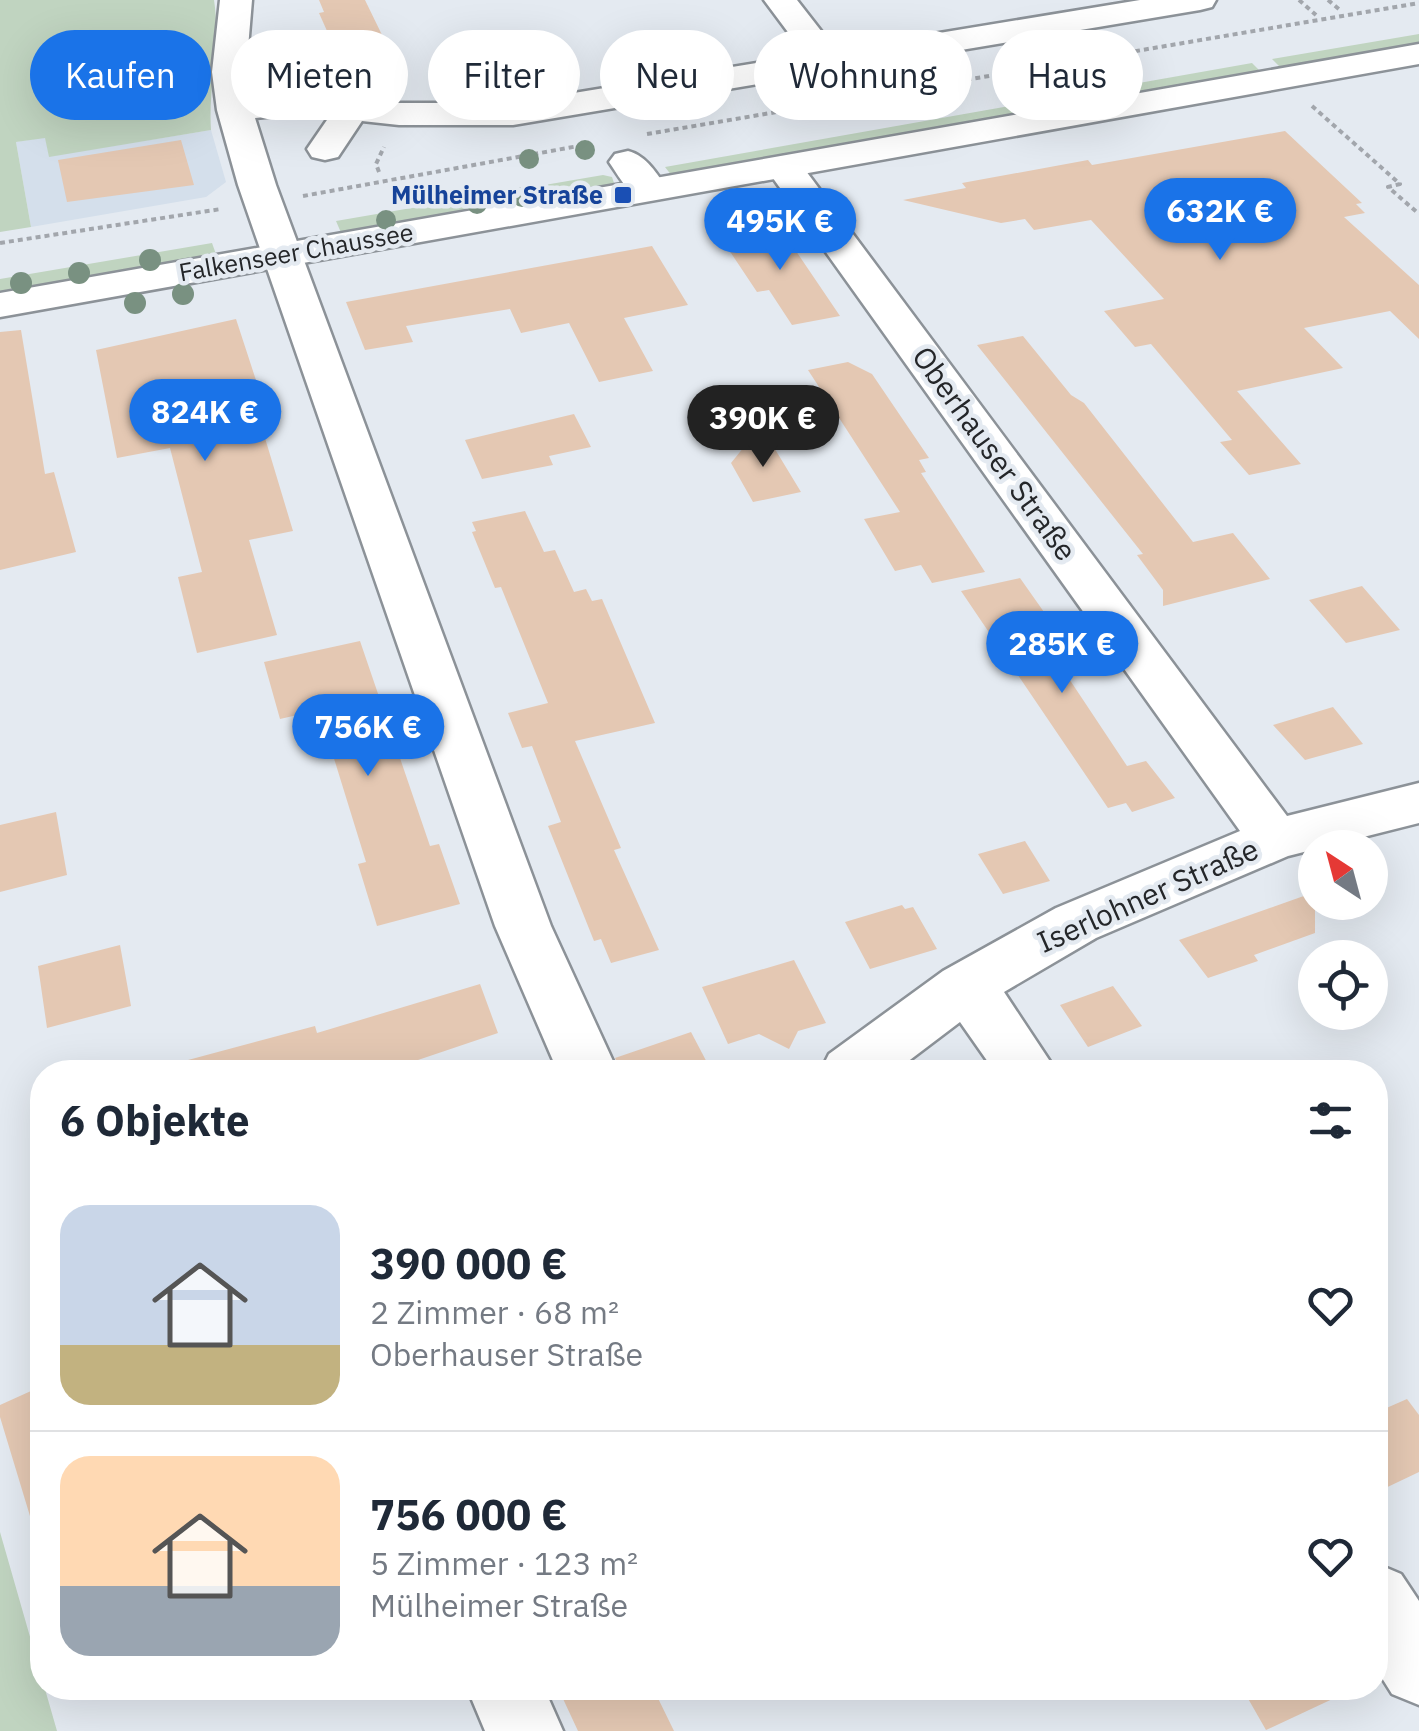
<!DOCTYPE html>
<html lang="de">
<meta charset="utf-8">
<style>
body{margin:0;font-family:"IBM Plex Sans",sans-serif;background:#f2f2f3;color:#1f2937;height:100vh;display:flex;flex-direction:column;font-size:38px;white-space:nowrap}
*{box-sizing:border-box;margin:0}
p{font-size:32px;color:#747a83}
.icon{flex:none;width:55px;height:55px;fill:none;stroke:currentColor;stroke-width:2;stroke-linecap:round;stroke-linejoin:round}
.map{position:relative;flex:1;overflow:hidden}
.side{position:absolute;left:30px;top:1060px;width:1358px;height:640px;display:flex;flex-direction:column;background:#fff;border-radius:40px;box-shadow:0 10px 40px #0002}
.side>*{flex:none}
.banner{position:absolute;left:30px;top:30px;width:1360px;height:90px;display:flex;gap:20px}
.needle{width:65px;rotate:324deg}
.tools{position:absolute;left:1298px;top:830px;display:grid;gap:20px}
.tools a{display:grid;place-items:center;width:90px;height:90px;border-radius:50%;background:#fff;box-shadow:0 10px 40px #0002;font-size:50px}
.price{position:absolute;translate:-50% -85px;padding:0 22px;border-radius:35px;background:#1a73e8;color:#fff;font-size:32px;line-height:65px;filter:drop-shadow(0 2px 5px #0008)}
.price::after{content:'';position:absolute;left:50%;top:60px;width:30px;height:22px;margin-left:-15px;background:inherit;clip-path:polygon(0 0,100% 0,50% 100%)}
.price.selected{background:#222;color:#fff}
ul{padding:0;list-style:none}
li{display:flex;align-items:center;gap:30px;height:250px;padding:0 30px}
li+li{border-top:2px solid #e0e1e3}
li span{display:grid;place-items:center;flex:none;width:280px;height:200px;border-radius:30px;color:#555}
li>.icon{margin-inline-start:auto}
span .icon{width:120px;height:120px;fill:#fffc;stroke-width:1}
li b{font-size:42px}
h2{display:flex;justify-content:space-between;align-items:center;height:120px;padding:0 30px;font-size:42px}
.pill{padding:0 35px;border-radius:45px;background:#fff;box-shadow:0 10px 40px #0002;font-size:35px;line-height:90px}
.pill.selected{background:#1a73e8;color:#fff}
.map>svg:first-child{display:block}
.built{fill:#d4dfeb}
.green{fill:#c0d4c0}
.building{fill:#e4c8b3}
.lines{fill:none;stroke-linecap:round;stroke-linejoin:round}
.minor-casing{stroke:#8c9298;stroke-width:5}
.major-casing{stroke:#8c9298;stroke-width:5}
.path{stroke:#a2a6ac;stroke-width:4;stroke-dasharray:5 4;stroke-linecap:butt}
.minor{fill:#fff;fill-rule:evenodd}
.major{fill:#fff;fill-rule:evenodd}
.tree{fill:#799181}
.transit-dot{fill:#1a4fb4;stroke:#e4eaf1;stroke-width:4}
.labels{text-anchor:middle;stroke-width:9;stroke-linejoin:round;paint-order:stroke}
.far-transit-label{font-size:25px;font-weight:bold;fill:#164399;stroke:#e4eaf1;text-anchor:end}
.far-street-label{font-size:25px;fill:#242629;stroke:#e4eaf1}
.street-label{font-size:30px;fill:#242629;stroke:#e4eaf1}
</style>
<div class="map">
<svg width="1419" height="1731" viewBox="0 0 1419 1731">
<rect width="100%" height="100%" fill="#e4eaf1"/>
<path class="built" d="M211 130 226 182 206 197 31 227 16 142 45 137 50 156Z"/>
<path class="green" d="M0 0H214C221 44 208 86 211 130L49 157 45 138 16 142 31 227 0 232Z
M1419 34V46L1283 70 1272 59Z
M1252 63 1263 74 672 176 665 167Z
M603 175 612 177 615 186 342 235 336 221Z
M212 243 217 257 0 295V279Z
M0 1532 57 1731H0Z"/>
<path class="building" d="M319 0H365L400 72 344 69 319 13 324 12Z
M1285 131 1362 203 1356 204 1365 213 1344 217 1419 285V339L1390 311 1304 328 1343 368 1237 391 1301 464 1249 475 1220 442 1232 440 1151 344 1135 347 1104 311 1164 299 1091 220 1034 230 1025 219 1001 223 903 200 966 188 962 183 1088 160 1092 165Z
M181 140 194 185 67 202 58 160Z
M777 223 840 316 792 325 769 290 757 292 719 235Z
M652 246 688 305 624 318 653 371 599 382 569 323 521 333 510 309 406 326 413 342 365 350 346 302Z
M236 319 271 426 262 428 293 531 249 540 277 635 197 653 178 577 202 572 170 448 117 458 96 350Z
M21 330 45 474 54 472 76 552 0 570V332Z
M1023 336 1071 395 1084 403 1193 542 1233 533 1270 579 1163 606V590L1137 555 1143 554 977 345Z
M848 362 872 374 929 458 919 460 926 472 921 473 985 572 932 583 921 565 895 571 864 519 900 512 808 370Z
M574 414 591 447 549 456 553 465 482 479 465 440Z
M761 426 801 492 753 502 731 463Z
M525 511 544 552 555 550 574 592 586 589 592 601 602 599 655 723 575 741 621 848 614 850 659 950 611 963 601 939 594 941 548 826 561 822 532 746 522 748 508 713 548 703 501 587 495 588 472 532 476 531 472 522Z
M1020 578 1051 622 1034 626 1127 766 1146 761 1175 798 1132 812 1126 803 1108 808 961 591Z
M1362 586 1400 630 1346 643 1309 600Z
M360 641 430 846 439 844 460 904 377 926 358 864 366 862 319 710 280 719 264 662Z
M1333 707 1363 744 1305 760 1273 725Z
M56 812 67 875 0 892V825Z
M1025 841 1050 881 1003 894 978 854Z
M1315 892V933L1254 955 1258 961 1208 978 1179 940Z
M902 905 905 909 913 907 937 949 870 969 845 922Z
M120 945 131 1006 47 1028 38 966Z
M794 960 826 1023 798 1031 789 1049 759 1034 728 1044 702 987Z
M480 984 498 1033 418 1060 366 1072H190L188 1060 315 1026 317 1033Z
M1113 986 1142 1026 1088 1047 1060 1005Z
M691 1032 712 1072H622L615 1058Z
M42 1386V1524L33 1526 0 1417V1405Z
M1407 1399 1419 1415V1472L1375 1493V1413Z
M558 1688H653L674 1731H578Z
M1242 1688H1356L1266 1730Z"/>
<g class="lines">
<g class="minor-casing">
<path id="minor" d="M220 0H252L246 72 251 98 297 92 399 103H513L805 55 764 0H797L836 50 1140 0H1216L1212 7 1200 10 513 125H399L362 121 338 157 325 160 312 157 307 149 329 117 297 114 255 118 276 185 551 926 618 1072H558L495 926 238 185 217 110 212 72Z
M628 151C647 156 657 174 668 190L662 198C633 205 624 184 609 162L615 154Z
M784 156 797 159 1287 816 1419 783V823L1288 856 1096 938 1004 992 1057 1072H995L960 1022 894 1072H820L829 1054 943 971 1056 908 1240 831 765 167 771 159Z
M1375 1563 1401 1574 1419 1601V1705L1392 1694 1375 1667Z
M467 1688H544L563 1731H485Z"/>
</g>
<g class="major-casing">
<path id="major" d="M1419 44V64L0 317V293Z"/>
</g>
<path class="path" d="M1299 0 1316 15
M1328 0 1340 10
M1312 106 1400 184 1388 187 1419 214
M647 134 1419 3
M379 172 376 164 384 147
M303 196 595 143
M0 243 221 209"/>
<use href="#minor" class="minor"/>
<use href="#major" class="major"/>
</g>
<g class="tree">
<circle cx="585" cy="150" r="10"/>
<circle cx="529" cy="159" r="10"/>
<circle cx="522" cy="197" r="10"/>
<circle cx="477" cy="204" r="10"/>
<circle cx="386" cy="220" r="10"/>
<circle cx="150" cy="260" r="11"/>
<circle cx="79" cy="273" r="11"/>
<circle cx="21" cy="283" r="11"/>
<circle cx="183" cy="294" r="11"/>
<circle cx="135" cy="303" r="11"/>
</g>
<rect class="transit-dot" x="613" y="185" width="20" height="20" rx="5"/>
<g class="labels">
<g class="far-transit-label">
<text x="603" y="204">Mülheimer Straße</text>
</g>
<g class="far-street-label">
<text transform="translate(296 252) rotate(-10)" y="9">Falkenseer Chaussee</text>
</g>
<g class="street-label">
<text transform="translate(994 454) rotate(54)" y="10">Oberhauser Straße</text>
<text transform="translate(1148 896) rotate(-24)" y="10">Iserlohner Straße</text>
</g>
</g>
</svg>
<div class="tools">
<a><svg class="needle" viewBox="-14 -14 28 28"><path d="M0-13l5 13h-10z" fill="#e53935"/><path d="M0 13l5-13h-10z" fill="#747a83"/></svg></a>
<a><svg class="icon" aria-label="locate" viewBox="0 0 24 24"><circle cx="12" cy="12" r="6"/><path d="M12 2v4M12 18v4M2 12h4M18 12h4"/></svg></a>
</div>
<b class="price" style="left:1220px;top:263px">632K €</b>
<b class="price" style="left:780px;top:273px">495K €</b>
<b class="price" style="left:205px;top:464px">824K €</b>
<b class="price selected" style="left:763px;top:470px">390K €</b>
<b class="price" style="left:1062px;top:696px">285K €</b>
<b class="price" style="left:368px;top:779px">756K €</b>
<div class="banner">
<a class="pill selected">Kaufen</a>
<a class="pill">Mieten</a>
<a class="pill">Filter</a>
<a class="pill">Neu</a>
<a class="pill">Wohnung</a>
<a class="pill">Haus</a>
</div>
<section class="side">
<h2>6 Objekte<svg class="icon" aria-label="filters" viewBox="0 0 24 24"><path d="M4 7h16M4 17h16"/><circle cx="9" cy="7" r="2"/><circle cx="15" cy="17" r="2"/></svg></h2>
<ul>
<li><span style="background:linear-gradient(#c9d6e8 70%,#c2b280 0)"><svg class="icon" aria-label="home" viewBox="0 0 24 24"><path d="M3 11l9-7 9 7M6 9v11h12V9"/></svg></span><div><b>390 000 €</b><p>2 Zimmer · 68 m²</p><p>Oberhauser Straße</p></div><svg class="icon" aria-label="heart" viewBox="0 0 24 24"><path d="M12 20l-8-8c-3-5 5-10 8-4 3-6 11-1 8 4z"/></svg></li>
<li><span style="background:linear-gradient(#ffd9b3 65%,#9aa5b1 0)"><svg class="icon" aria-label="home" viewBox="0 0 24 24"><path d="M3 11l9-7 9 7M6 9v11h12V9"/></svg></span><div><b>756 000 €</b><p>5 Zimmer · 123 m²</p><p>Mülheimer Straße</p></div><svg class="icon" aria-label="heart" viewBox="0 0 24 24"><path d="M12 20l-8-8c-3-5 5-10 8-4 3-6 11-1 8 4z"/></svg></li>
</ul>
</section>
</div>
